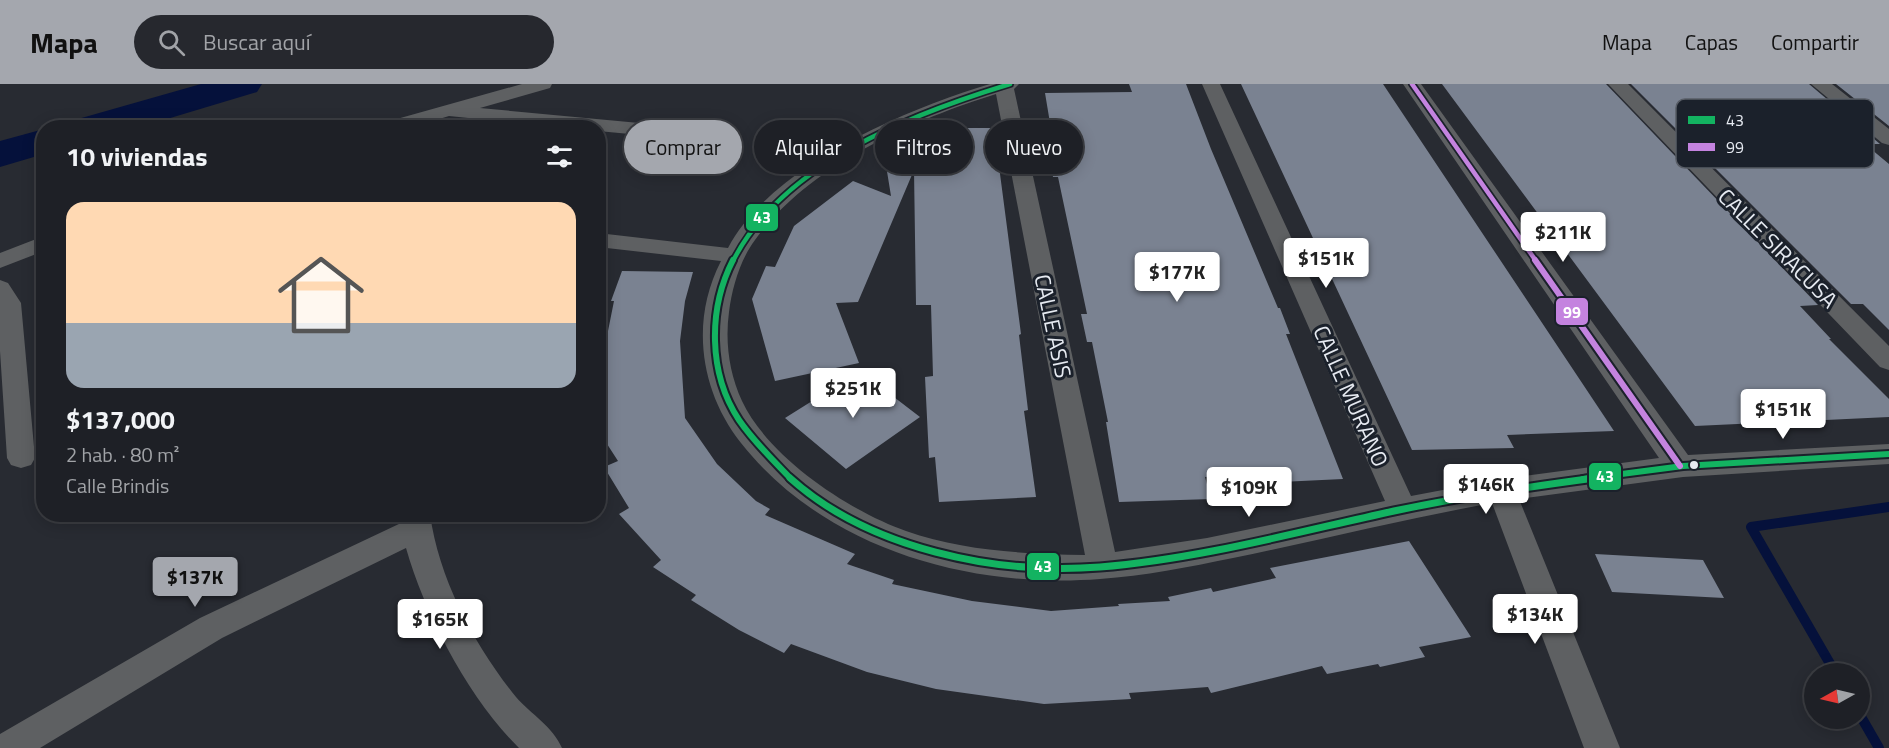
<!DOCTYPE html>
<html lang="es">
<meta charset="utf-8">
<style>
body{margin:0;font-family:"Titillium Web",sans-serif;background:#26282e;color:#f1f3f6;height:100vh;display:flex;flex-direction:column;font-size:22px;white-space:nowrap}
*{box-sizing:border-box;margin:0}
p{font-size:20px;color:#a1a3a7}
.icon{flex:none;width:33px;height:33px;fill:none;stroke:currentColor;stroke-width:2;stroke-linecap:round;stroke-linejoin:round}
.map{position:relative;flex:1;overflow:hidden}
.side{position:absolute;left:36px;top:36px;width:570px;height:402px;display:flex;flex-direction:column;background:#1e2026;border-radius:24px;box-shadow:0 3px 15px #0003,0 0 0 2px #3c3e43}
.side>*{flex:none}
.guide{position:absolute;left:624px;top:36px;width:570px;height:54px;display:flex;gap:12px}
.needle{width:39px;rotate:262deg}
.controls{position:absolute;left:1804px;top:579px;display:grid;gap:12px}
.controls a{display:grid;place-items:center;width:66px;height:66px;border-radius:50%;background:#1e2026;box-shadow:0 3px 15px #0003,0 0 0 2px #3c3e43;font-size:30px}
.price{position:absolute;translate:-50% -51px;padding:0 14px;border-radius:6px;background:#fff;color:#222;font-size:20px;line-height:39px;filter:drop-shadow(0 2px 3px #0008)}
.price::after{content:'';position:absolute;left:50%;top:36px;width:18px;height:14px;margin-left:-9px;background:inherit;clip-path:polygon(0 0,100% 0,50% 100%)}
.price.active{background:#a4a7ae;color:#111}
ul{padding:0;list-style:none}
li{display:grid;align-content:center;gap:12px;height:318px;padding:0 30px}
li span{display:grid;place-items:center;height:186px;border-radius:18px;color:#555}
li>.icon{margin-inline-start:auto}
span .icon{width:108px;height:108px;fill:#fffc;stroke-width:1}
li b{font-size:26px}
h2{display:flex;justify-content:space-between;align-items:center;height:72px;padding:0 30px;font-size:26px}
.chip{padding:0 21px;border-radius:27px;background:#1e2026;box-shadow:0 3px 15px #0003,0 0 0 2px #3c3e43;font-size:21px;line-height:54px}
.chip.active{background:#a4a7ae;color:#111}
header{display:flex;align-items:center;gap:36px;box-sizing:border-box;height:84px;padding:0 30px;background:#a4a7ae;color:#111}
header strong{font-size:28px}
nav{display:flex;gap:33px;margin-inline-start:auto;font-size:21px}
.search{width:420px;height:54px;background:#26282e;display:flex;align-items:center;gap:15px;box-sizing:border-box;padding:0 21px;border-radius:33px;color:#a1a3a7;font-size:22px}
.map>svg:first-child{display:block}
.lines{fill:none;stroke-linecap:round;stroke-linejoin:round}
.stream{stroke:#05113b;stroke-width:10}
.river{fill:#05113b;fill-rule:evenodd}
.building{fill:#7a8291}
.street{fill:#5e6062;fill-rule:evenodd}
.bus-1-far2-casing{stroke:#1b212b;stroke-width:8}
.bus-1-far1-casing{stroke:#1b212b;stroke-width:10}
.bus-1-casing{stroke:#1b212b;stroke-width:11}
.bus-2-far1-casing{stroke:#1b212b;stroke-width:8}
.bus-2-casing{stroke:#1b212b;stroke-width:10}
.bus-1-far2{stroke:#13b361;stroke-width:4.5}
.bus-1-far1{stroke:#13b361;stroke-width:6}
.bus-1{stroke:#13b361;stroke-width:7}
.bus-2-far1{stroke:#c483df;stroke-width:4.5}
.bus-2{stroke:#c483df;stroke-width:6}
.bus-dot{fill:#e6eaf1;stroke:#1b212b;stroke-width:2}
.labels{text-anchor:middle;stroke-width:6;stroke-linejoin:round;paint-order:stroke}
.street-label{font-size:22px;fill:#e6eaf1;stroke:#1b212b}
.key{fill:#1b212b;stroke:#585d66;stroke-width:1.5}
.key-label{font-size:16px;fill:#e6eaf1}
.line-badge{stroke:#1b212b;stroke-width:2}
.badge-label{font-size:16px;text-anchor:middle;font-weight:bold;fill:#fff}
</style>
<header>
<strong>Mapa</strong>
<div class="search"><svg class="icon" aria-label="search" viewBox="0 0 24 24"><circle cx="10" cy="10" r="6"/><path d="M15 15l6 6"/></svg>Buscar aquí</div>
<nav><a>Mapa</a><a>Capas</a><a>Compartir</a></nav>
</header>
<div class="map">
<svg width="1889" height="664" viewBox="0 0 1889 664">
<rect width="100%" height="100%" fill="#282b32"/>
<g class="lines">
<path class="stream" d="M1836 590 1751 443 1889 423
M1860 631 1879 664"/>
<path class="river" d="M201 0H262L257 8 137 44H72L78 35Z
M44 45V70L0 83V57Z"/>
</g>
<path class="building" d="M1129 0H1186L1211 65 1278 224H1280L1290 250H1286L1343 395 1260 399 1256 389 1205 393 1211 415 1119 418 1106 338H1108L1092 258H1087L1081 230H1087L1058 93H1053L1048 69H1055L1045 9 1132 8Z
M1241 0H1383L1614 347 1507 351 1514 364 1412 366Z
M1442 0H1606L1818 221 1800 222 1831 255H1829L1889 315V333L1695 342Z
M1631 0H1809L1880 60H1865L1889 80V246L1863 220H1851Z
M1836 0H1889V42Z
M945 44H994L1021 250 1019 251 1028 326 1024 327 1036 413 939 418 935 373 929 374 925 293 933 292 931 221H916L914 86 858 218 836 219 859 279 775 297 752 215 766 182 775 183 794 142 853 97 891 112 884 69 946 65Z
M622 187 693 188 685 217 680 257 685 334 717 380 756 417 770 425 765 431 855 470 847 480 894 496 892 500 972 517 1051 527 1119 522 1118 520 1170 517 1168 513 1211 504 1213 508 1276 494 1270 484 1409 457 1471 553 1419 563 1425 573 1380 583 1378 580 1327 590 1322 582 1211 609 1208 603 1129 609 1131 615 1044 620 936 605 867 588 791 560 784 569 739 546 691 516 696 511 653 483 661 476 619 430 629 424 604 383 618 377 598 346V293L600 262H605L614 217H611Z
M860 287 920 333 846 385 785 334Z
M1595 470 1703 476 1724 514 1612 508Z"/>
<g class="lines">
<path class="street" d="M522 0H552L550 4 480 24 725 47 732 49 735 53 732 57 725 59 598 47V44H565L449 32 410 44H376L379 40Z
M990 0H1019L1014 5 1115 468 1207 454 1385 417 1202 0H1220L1411 412 1501 395 1659 374 1403 0H1421L1688 371 1889 360V380L1683 393 1519 415 1620 664H1584L1492 419C1405 435 1320 456 1233 474 1189 483 1144 492 1100 495 969 505 825 465 741 359 700 307 690 237 721 177L598 163V149L728 164C771 82 906 25 990 0ZM996 10 1085 471C1025 470 963 467 906 447 849 427 768 373 742 317 729 289 725 258 729 228 732 204 740 176 755 156 807 83 912 36 996 10Z
M1608 0H1628L1889 262V286L1880 283Z
M1811 0H1832L1889 45V61L1882 59Z
M44 152V167L0 184V169Z
M0 196 8 199 21 219 35 374 31 381 21 384 11 381 7 374 0 267Z
M400 430H430C439 496 475 562 516 613 531 630 553 643 562 664H519C469 615 425 531 406 464L222 554 40 664H0V650L200 534 401 439Z"/>
<g class="bus-1-far2-casing">
<path id="bus-1-far2" d="M733 177C782 80 911 30 1010 0"/>
</g>
<g class="bus-1-far1-casing">
<path id="bus-1-far1" d="M733 176C708 225 708 289 739 336 754 358 773 376 791 395
M1583 395 1683 382 1889 370"/>
</g>
<g class="bus-1-casing">
<path id="bus-1" d="M790 394C869 465 996 491 1100 483 1199 475 1297 448 1394 427 1460 413 1527 403 1595 394"/>
</g>
<g class="bus-2-far1-casing">
<path id="bus-2-far1" d="M1412 0 1536 177"/>
</g>
<g class="bus-2-casing">
<path id="bus-2" d="M1535 176 1680 382"/>
</g>
<use href="#bus-1-far2" class="bus-1-far2"/>
<use href="#bus-1-far1" class="bus-1-far1"/>
<use href="#bus-1" class="bus-1"/>
<use href="#bus-2-far1" class="bus-2-far1"/>
<use href="#bus-2" class="bus-2"/>
</g>
<circle class="bus-dot" cx="1694" cy="381" r="5"/>
<g class="labels">
<g class="street-label">
<text transform="translate(1778 164) rotate(45)" y="8">CALLE SIRACUSA</text>
<text transform="translate(1053 242) rotate(78)" y="8">CALLE ASIS</text>
<text transform="translate(1351 312) rotate(66)" y="8">CALLE MURANO</text>
</g>
</g>
<rect x="1676" y="15" width="198" height="69" rx="9" class="key"/>
<rect x="1688" y="32" width="27" height="8" fill="#13b361"/>
<rect x="1688" y="59" width="27" height="8" fill="#c483df"/>
<g class="key-label">
<text x="1726" y="42">43</text>
<text x="1726" y="69">99</text>
</g>
<g class="line-badge">
<rect x="745" y="119" width="34" height="29" rx="6" fill="#13b361"/>
<rect x="1555" y="213" width="34" height="29" rx="6" fill="#c483df"/>
<rect x="1588" y="378" width="34" height="29" rx="6" fill="#13b361"/>
<rect x="1026" y="468" width="34" height="29" rx="6" fill="#13b361"/>
</g>
<g class="badge-label">
<text x="762" y="139">43</text>
<text x="1572" y="234">99</text>
<text x="1605" y="398">43</text>
<text x="1043" y="488">43</text>
</g>
</svg>
<div class="controls">
<a><svg class="needle" viewBox="-14 -14 28 28"><path d="M0-13l5 13h-10z" fill="#e53935"/><path d="M0 13l5-13h-10z" fill="#a1a3a7"/></svg></a>
</div>
<b class="price" style="left:1563px;top:179px">$211K</b>
<b class="price" style="left:1326px;top:205px">$151K</b>
<b class="price" style="left:1177px;top:219px">$177K</b>
<b class="price" style="left:853px;top:335px">$251K</b>
<b class="price" style="left:1783px;top:356px">$151K</b>
<b class="price" style="left:1486px;top:431px">$146K</b>
<b class="price" style="left:1249px;top:434px">$109K</b>
<b class="price active" style="left:195px;top:524px">$137K</b>
<b class="price" style="left:1535px;top:561px">$134K</b>
<b class="price" style="left:440px;top:566px">$165K</b>
<div class="guide">
<a class="chip active">Comprar</a>
<a class="chip">Alquilar</a>
<a class="chip">Filtros</a>
<a class="chip">Nuevo</a>
</div>
<section class="side">
<h2>10 viviendas<svg class="icon" aria-label="filters" viewBox="0 0 24 24"><path d="M4 7h16M4 17h16"/><circle cx="9" cy="7" r="2"/><circle cx="15" cy="17" r="2"/></svg></h2>
<ul>
<li><span style="background:linear-gradient(#ffd9b3 65%,#9aa5b1 0)"><svg class="icon" aria-label="home" viewBox="0 0 24 24"><path d="M3 11l9-7 9 7M6 9v11h12V9"/></svg></span><div><b>$137,000</b><p>2 hab. · 80 m²</p><p>Calle Brindis</p></div></li>
</ul>
</section>
</div>
